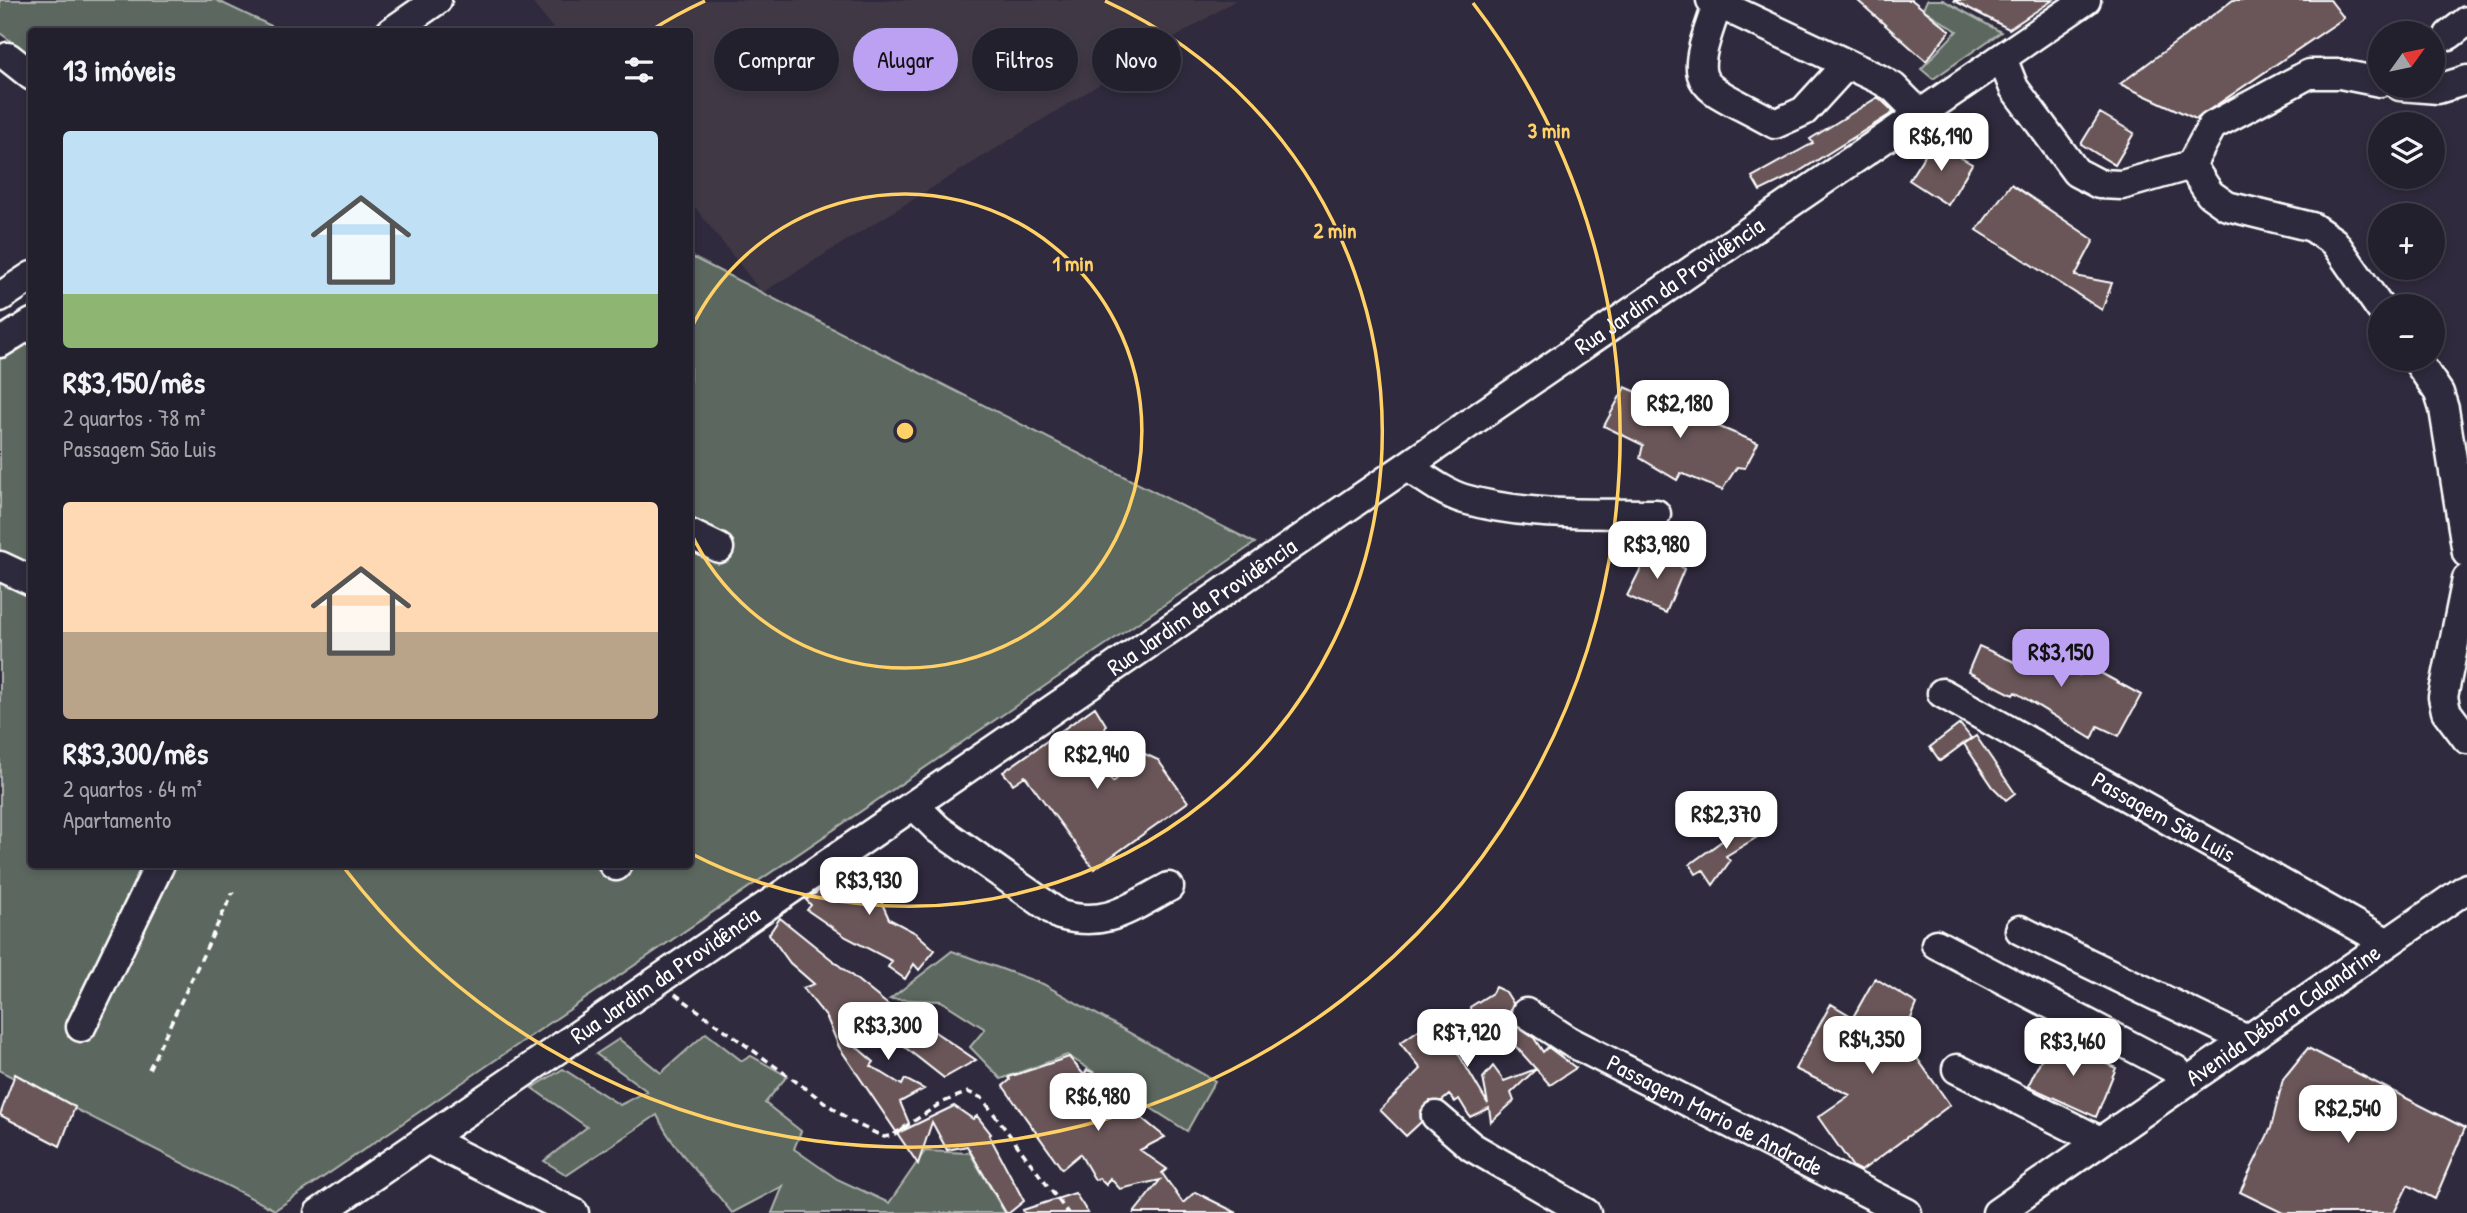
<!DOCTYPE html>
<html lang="pt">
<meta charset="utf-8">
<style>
body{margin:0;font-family:"Patrick Hand",sans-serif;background:#2b2836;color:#f1f3f6;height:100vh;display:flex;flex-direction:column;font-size:26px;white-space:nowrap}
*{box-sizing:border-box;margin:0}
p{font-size:23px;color:#a3a3aa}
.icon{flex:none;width:38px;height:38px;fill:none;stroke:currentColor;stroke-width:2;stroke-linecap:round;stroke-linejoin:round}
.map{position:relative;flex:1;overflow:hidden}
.panel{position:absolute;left:28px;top:28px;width:665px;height:840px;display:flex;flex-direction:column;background:#23202e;border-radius:7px;box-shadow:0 4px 10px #0003,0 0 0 2px #403e4a}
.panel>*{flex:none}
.hud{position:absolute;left:714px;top:28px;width:665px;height:63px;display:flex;gap:14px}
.needle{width:46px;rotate:57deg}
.fabs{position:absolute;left:2368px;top:21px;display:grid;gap:14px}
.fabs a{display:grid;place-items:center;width:77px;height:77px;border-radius:50%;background:#23202e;box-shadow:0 4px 10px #0003,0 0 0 2px #403e4a;font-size:35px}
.price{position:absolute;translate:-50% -60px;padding:0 16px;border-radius:14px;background:#fff;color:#222;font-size:23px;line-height:46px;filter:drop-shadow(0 2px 4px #0008)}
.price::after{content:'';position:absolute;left:50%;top:42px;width:21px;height:16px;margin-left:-10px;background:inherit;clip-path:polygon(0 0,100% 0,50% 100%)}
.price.selected{background:#bca0f2;color:#111}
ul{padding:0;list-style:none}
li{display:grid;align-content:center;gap:14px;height:371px;padding:0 35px}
li span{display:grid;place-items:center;height:217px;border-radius:7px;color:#555}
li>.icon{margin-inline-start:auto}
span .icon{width:126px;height:126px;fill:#fffc;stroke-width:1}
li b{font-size:30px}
h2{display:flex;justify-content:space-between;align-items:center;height:84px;padding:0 35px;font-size:30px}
.chip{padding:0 24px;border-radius:32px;background:#23202e;box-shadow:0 4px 10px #0003,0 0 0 2px #403e4a;font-size:24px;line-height:63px}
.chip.selected{background:#bca0f2;color:#111}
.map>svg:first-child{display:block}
.built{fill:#413745}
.green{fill:#5c685e;stroke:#aeb4ae;stroke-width:2}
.building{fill:#6a5658;stroke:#fff;stroke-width:2}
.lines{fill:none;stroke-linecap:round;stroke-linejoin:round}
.minor-casing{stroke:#fff;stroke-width:33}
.path{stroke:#fff;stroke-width:3.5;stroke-dasharray:7 5;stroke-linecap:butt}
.minor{stroke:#2f2a3d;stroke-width:28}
.ring{fill:none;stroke:#ffd166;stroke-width:3.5}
.labels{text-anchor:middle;stroke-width:5;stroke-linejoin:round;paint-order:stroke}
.street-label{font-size:24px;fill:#fff;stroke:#2f2a3d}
.centre{fill:#ffd166;stroke:#2f2a3d;stroke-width:3.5}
.ring-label{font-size:21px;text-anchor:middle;font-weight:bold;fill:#ffd166;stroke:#2f2a3d;stroke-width:5;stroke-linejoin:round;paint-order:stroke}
</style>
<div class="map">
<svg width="2467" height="1213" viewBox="0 0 2467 1213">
<rect width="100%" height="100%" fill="#2f2a3d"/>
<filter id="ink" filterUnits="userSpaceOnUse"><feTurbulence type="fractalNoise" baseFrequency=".0143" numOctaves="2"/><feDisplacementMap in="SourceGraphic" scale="14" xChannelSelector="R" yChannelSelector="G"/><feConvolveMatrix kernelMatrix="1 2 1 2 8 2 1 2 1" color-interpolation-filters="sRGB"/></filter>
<g filter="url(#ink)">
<path class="built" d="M530 0H1236L762 293 690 201V32L555 31Z"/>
<path class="green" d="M0 0H216L282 31 32 32 31 56 0 33Z
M1927 0H1943L2001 32 1933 79 1921 69 1957 31 1923 9Z
M690 256 1255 543 275 1210 0 1071V328L31 306 32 864H690Z
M952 951 1043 984 1215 1081 1187 1131 1067 1055 1001 1079 970 1047 985 1029 941 1001 890 999Z
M706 1033 742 1061 751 1056 787 1076 765 1103 801 1131 794 1149 837 1179 889 1203 925 1151 970 1153 1005 1213H772L783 1186 732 1213C707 1180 674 1152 657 1115L567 1175 544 1161 587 1127 532 1088 563 1069 620 1105 647 1091 596 1054 619 1039 661 1073Z"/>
<path class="building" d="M1857 0H1912L1950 31 1926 61Z
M1953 0H2053L2009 29Z
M2233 0H2330L2344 18 2196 119 2120 84Z
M1878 97 1894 112 1795 174 1760 191 1752 177 1813 143 1810 139Z
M2100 113 2134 133 2115 165 2081 144Z
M1933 142 1972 164 1948 205 1909 180Z
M2011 184 2094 240 2075 276 2112 283 2102 310 1977 230Z
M1625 387 1758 443 1745 468 1737 467 1722 490 1681 473 1677 480 1640 458 1643 445 1604 426Z
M1653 544 1684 569 1666 613 1627 596Z
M2027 645 2079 675 2089 655 2104 663 2099 672 2141 695 2119 736 2098 726 2092 739 2015 692 2013 695 1968 672 1979 646 2017 663Z
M1095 707 1106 725 1103 737 1080 741 1113 782 1145 754 1158 760 1188 802 1094 869 1025 776 1013 784 1003 772Z
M1960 724 1971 738 1940 761 1930 747Z
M1976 736 2015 793 2006 800 1993 787 1964 744Z
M1754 818 1764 833 1726 856 1730 861 1713 885 1703 870 1696 874 1690 864Z
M868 862H891L886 885 888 889 880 899 889 919 916 933 935 950 919 970 914 964 905 979 888 967 892 961 846 937 807 910 811 905 806 900 851 868 854 871Z
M780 918 892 1008 853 1044 874 1062 871 1066 902 1085 905 1079 924 1089 900 1102 909 1123 898 1133 954 1106 973 1119 977 1116 991 1134 989 1135 1024 1201 1009 1213H1006L967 1146 947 1150 932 1122 918 1164 839 1047 827 1018 803 988 814 984 790 963 769 934Z
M1875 978 1917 1004 1903 1038 1950 1105 1861 1171 1853 1167 1818 1117 1850 1095 1795 1069 1831 1004 1853 1017Z
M1495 987 1506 992 1513 1003 1509 1013 1516 1026 1534 1038 1543 1052 1548 1047 1576 1068 1550 1085 1536 1069 1511 1093 1514 1101 1491 1122 1489 1108 1470 1117 1459 1099 1455 1102 1449 1095 1442 1101H1430L1420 1112 1421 1122 1406 1136 1380 1110 1421 1069 1400 1043 1430 1022 1438 1029 1442 1026 1488 1104 1483 1078 1493 1066 1504 1081 1536 1069 1511 1041 1507 1043 1491 1018 1472 1019 1470 1007 1492 993Z
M910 1015 976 1060 944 1078 902 1045 908 1032 902 1028Z
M2051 1039 2116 1068 2096 1117 2028 1086Z
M2308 1048 2465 1128 2435 1199 2408 1185 2394 1213H2283L2240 1192 2271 1128 2283 1079Z
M1069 1057 1084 1075 1087 1070 1092 1072 1108 1089 1131 1103 1128 1107 1165 1137 1140 1150 1167 1169 1162 1173 1183 1203 1195 1192 1237 1213H1134L1160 1180 1120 1189 1110 1178 1106 1185 1099 1178 1095 1180 1080 1154 1062 1169 1003 1086 1010 1080 1009 1077Z
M15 1074 75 1107 60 1146 0 1115Z
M1075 1193 1088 1213H1024L1023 1210Z"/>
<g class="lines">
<g class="minor-casing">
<g id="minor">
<path d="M1711 0 1879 79 1893 87 1921 115"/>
<path d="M1718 3C1685 94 1697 80 1775 124L1804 111 1847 64"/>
<path d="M391 32 437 0"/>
<path d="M2449 35 2467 21"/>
<path d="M8 57 32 76"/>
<path d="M2002 58 2014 88 2076 172 2099 184 2122 185 2191 165"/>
<path d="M2380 82 2340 74H2309L2212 126 2191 165 2210 194 2227 206 2312 227 2334 242 2380 308"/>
<path d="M2400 86 2438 89 2467 80"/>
<path d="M0 297 32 276"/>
<path d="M0 343 32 323"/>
<path d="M2416 359 2439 393 2444 409 2467 553"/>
<path d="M1408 467C1426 479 1444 493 1464 499 1526 517 1593 513 1656 514"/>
<path d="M690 534 719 548"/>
<path d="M0 566 32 581"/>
<path d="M2467 579 2443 697 2446 711 2467 739"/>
<path id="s1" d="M1942 693 2386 942"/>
<path d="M915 806 938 829 1060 915C1107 928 1129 908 1169 887"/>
<path d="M613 864 616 866"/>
<path d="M2020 930 2247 1040"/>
<path d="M1936 944 2163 1063 2176 1070 2185 1082"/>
<path id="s2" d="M1526 1013 1569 1041 1907 1213"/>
<path d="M81 1027 160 864"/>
<path d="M1957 1069 2100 1141"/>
<path d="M1436 1116 1472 1147 1586 1213"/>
<path d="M427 1139 574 1213"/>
<path id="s3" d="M319 1213 2086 0"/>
<path id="s4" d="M1997 1213 2467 888"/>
</g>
</g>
<path class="path" d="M675 994 852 1122 884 1137 893 1135 941 1103 968 1092 982 1098 1068 1213
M149 1069 233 892"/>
<use href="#minor" class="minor"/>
</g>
</g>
<g class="ring">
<path d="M690 331A237 237 0 1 1 690 531"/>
<path d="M650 31A474 474 0 0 1 705 1M1105 1A474 474 0 1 1 690 853"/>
<path d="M1473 3A711 711 0 0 1 345 869"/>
</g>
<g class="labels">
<g class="street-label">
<text dy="8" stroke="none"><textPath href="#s3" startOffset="1638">Rua Jardim da Providência</textPath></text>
<text dy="8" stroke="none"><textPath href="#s3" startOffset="1071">Rua Jardim da Providência</textPath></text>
<text dy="8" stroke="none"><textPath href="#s1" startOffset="254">Passagem São Luis</textPath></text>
<text dy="8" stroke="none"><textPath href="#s3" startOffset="420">Rua Jardim da Providência</textPath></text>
<text dy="8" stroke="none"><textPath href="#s4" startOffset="348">Avenida Débora Calandrine</textPath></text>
<text dy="8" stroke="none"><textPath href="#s2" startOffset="215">Passagem Mario de Andrade</textPath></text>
</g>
</g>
<circle cx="905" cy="431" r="10" class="centre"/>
<g class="ring-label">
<text x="1549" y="138">3 min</text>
<text x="1335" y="238">2 min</text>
<text x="1073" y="271">1 min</text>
</g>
</svg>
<div class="fabs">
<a><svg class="needle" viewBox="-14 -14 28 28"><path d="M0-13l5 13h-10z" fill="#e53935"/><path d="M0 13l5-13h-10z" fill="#a3a3aa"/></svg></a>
<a><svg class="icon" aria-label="layers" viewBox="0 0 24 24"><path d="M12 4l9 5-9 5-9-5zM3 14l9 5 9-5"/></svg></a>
<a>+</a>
<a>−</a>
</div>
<b class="price" style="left:1941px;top:173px">R$6,190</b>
<b class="price" style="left:1680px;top:440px">R$2,180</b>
<b class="price" style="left:1657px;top:581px">R$3,980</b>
<b class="price selected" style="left:2061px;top:689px">R$3,150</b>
<b class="price" style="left:1097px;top:791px">R$2,940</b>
<b class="price" style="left:1726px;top:851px">R$2,370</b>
<b class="price" style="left:869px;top:917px">R$3,930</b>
<b class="price" style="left:888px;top:1062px">R$3,300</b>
<b class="price" style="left:1467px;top:1069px">R$7,920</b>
<b class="price" style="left:1872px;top:1076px">R$4,350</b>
<b class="price" style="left:2073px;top:1078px">R$3,460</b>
<b class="price" style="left:1098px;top:1133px">R$6,980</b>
<b class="price" style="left:2348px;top:1145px">R$2,540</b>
<div class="hud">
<a class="chip">Comprar</a>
<a class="chip selected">Alugar</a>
<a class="chip">Filtros</a>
<a class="chip">Novo</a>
</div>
<section class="panel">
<h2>13 imóveis<svg class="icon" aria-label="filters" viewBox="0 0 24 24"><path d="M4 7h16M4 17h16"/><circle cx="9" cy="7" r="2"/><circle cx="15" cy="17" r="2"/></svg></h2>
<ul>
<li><span style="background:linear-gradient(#bfe0f5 75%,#8fb573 0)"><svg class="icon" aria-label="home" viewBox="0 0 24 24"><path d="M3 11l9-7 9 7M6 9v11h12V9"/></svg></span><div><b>R$3,150/mês</b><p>2 quartos · 78 m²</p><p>Passagem São Luis</p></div></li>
<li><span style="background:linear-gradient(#ffd9b3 60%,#b9a48a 0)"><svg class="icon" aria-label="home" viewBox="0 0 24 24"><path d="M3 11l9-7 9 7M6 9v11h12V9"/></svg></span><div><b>R$3,300/mês</b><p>2 quartos · 64 m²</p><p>Apartamento</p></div></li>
</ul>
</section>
</div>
